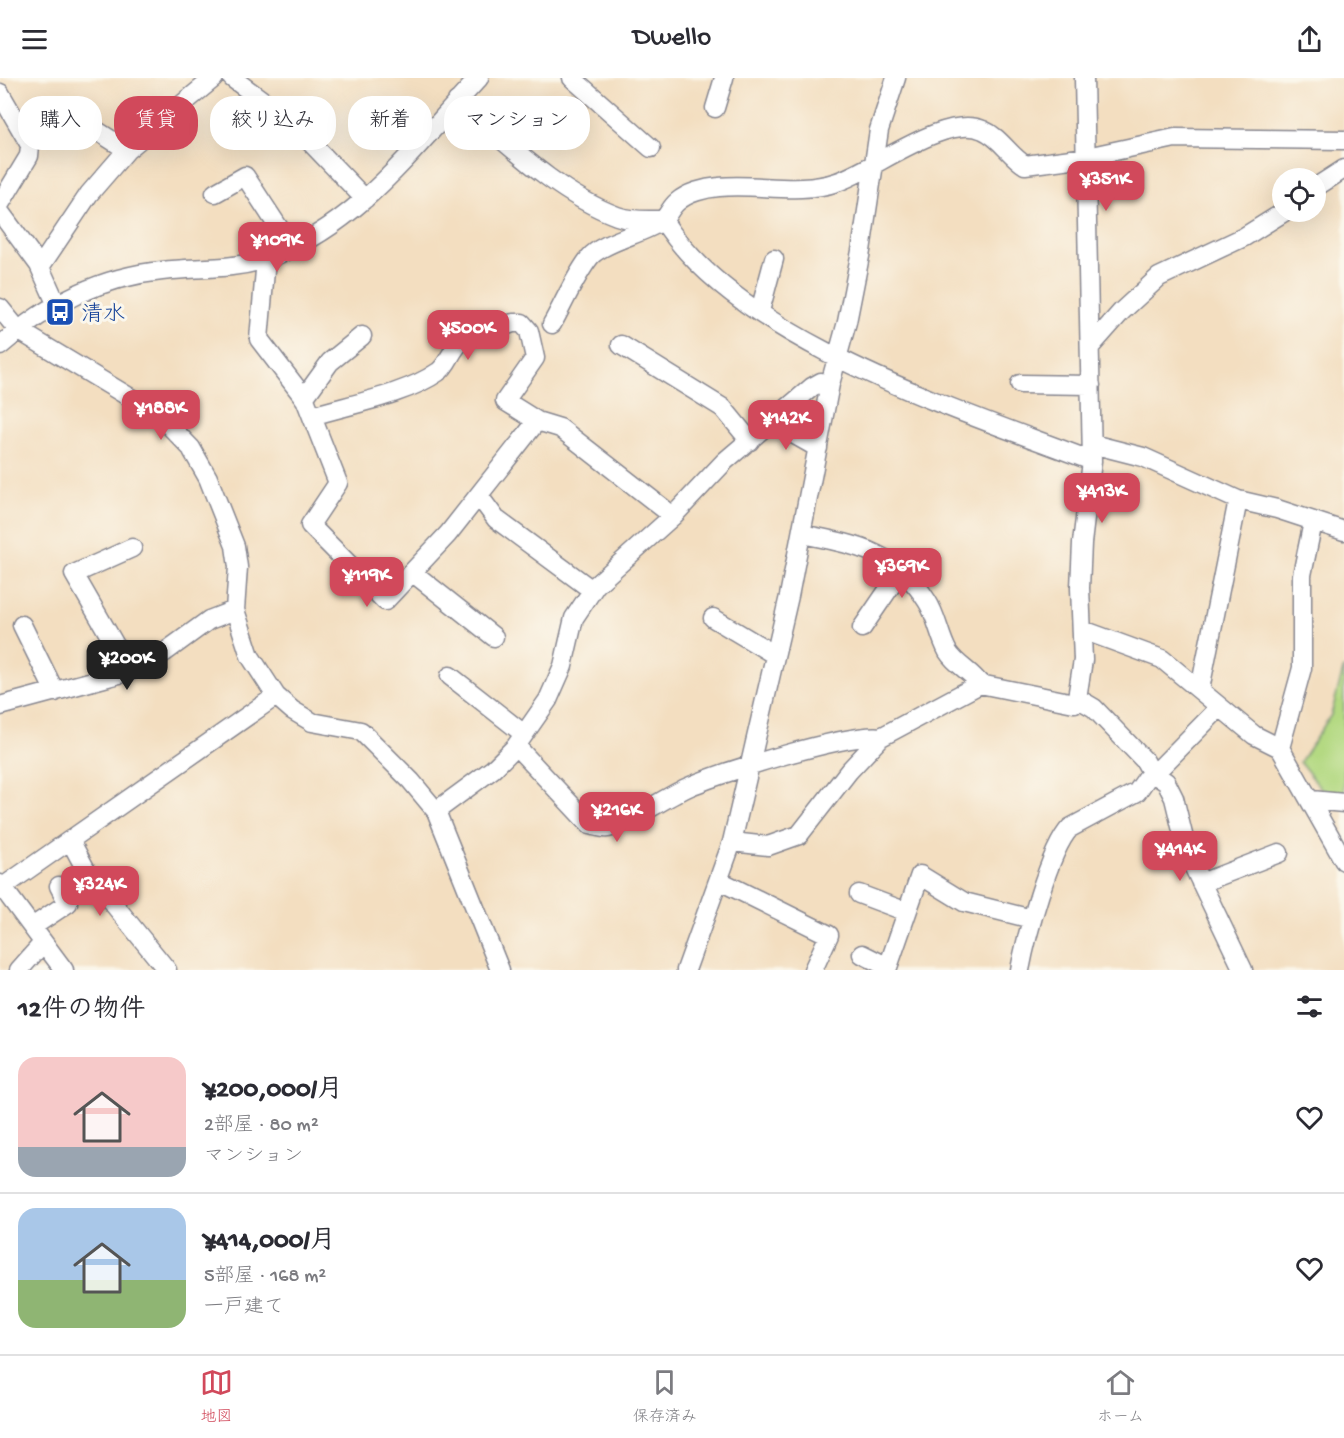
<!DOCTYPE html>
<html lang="ja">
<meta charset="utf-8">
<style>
body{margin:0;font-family:"Gochi Hand","Klee One",sans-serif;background:#f7f7f7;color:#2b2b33;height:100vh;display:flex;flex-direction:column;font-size:22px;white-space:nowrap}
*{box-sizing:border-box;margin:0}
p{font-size:20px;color:#7c7c81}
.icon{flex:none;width:33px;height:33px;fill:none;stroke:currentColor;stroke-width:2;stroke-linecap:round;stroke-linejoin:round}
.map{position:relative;height:892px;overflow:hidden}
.side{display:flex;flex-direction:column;background:#fff;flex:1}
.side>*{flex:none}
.hud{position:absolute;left:18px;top:18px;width:600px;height:54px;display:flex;gap:12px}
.fabs{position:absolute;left:1272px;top:90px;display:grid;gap:12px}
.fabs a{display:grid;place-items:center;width:54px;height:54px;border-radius:50%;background:#fff;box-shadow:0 6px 24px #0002;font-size:30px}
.price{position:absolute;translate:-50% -51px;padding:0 14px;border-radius:12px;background:#d1495b;color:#fff;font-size:20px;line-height:39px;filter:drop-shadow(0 2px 3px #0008)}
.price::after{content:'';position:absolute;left:50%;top:36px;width:18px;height:14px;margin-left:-9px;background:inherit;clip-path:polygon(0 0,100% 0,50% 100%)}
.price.current{background:#222;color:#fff}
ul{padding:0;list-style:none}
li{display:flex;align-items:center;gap:18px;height:150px;padding:0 18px}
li+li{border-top:2px solid #e1e1e2}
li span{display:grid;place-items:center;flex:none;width:168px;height:120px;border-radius:18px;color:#555}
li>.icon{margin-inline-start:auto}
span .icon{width:72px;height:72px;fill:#fffc;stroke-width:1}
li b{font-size:26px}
h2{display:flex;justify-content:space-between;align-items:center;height:72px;padding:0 18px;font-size:26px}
.tag{padding:0 21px;border-radius:24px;background:#fff;box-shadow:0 6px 24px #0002;font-size:21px;line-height:54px}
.tag.current{background:#d1495b;color:#fff}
header{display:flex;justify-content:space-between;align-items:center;height:78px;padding:0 18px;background:#fff;font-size:27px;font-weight:600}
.tabs{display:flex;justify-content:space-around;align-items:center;height:84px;border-top:2px solid #e1e1e2;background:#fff;font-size:16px;color:#7c7c81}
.tabs a{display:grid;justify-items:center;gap:3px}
.tabs .current{color:#d1495b}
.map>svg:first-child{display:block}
.green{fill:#b4d982;stroke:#688470;stroke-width:1.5}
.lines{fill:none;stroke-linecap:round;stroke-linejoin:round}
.minor-casing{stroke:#87868f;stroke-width:21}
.minor{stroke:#fff;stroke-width:18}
.labels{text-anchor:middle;stroke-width:6;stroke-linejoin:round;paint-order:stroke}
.transit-label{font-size:22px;fill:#164399;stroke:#fbf7ec;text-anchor:start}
</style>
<header><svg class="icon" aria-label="menu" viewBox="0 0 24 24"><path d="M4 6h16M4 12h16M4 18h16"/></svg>Dwello<svg class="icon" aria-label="share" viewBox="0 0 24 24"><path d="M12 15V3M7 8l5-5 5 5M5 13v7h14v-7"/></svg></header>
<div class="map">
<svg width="1344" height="892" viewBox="0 0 1344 892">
<rect width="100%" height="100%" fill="#fbf7ec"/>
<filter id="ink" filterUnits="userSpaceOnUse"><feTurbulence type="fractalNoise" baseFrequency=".0167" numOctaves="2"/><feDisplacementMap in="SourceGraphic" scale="12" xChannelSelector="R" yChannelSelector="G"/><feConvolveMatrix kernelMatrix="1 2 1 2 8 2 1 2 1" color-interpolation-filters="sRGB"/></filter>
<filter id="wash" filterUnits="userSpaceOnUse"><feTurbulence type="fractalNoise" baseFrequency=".008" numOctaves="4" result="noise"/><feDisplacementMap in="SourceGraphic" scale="24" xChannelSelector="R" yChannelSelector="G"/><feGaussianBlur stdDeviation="1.35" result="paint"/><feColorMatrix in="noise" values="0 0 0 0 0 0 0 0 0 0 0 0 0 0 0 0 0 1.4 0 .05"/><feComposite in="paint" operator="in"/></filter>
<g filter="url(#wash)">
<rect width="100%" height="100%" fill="#f3dec0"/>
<path class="green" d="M1344 589V722L1331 723 1300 684 1331 637Z"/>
</g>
<g filter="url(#ink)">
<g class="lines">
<g class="minor-casing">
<path id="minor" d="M232 0 289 42 365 121
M572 0 651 70
M0 15 30 67 29 78 0 126
M457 23C506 64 556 115 617 138 630 143 644 142 658 142
M715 30 724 0
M77 40 127 72
M1316 109 1344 91
M215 115 245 98 292 170
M0 134 39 187 56 225
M663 142C738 263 962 333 1092 383
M266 181 259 261 305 321 338 405 310 447 385 523 448 456 537 343 560 350 673 438
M40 189 89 116 127 72 214 0
M0 230 18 252 159 337 191 370 208 400 235 468 238 489 235 532 250 578 276 618 292 632 312 644 361 653 411 703 436 733 500 892
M760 233 774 181
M552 246C564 225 575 198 590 179 602 164 646 155 663 142 668 137 671 129 677 124 687 115 705 110 719 109 758 105 799 117 837 104 874 92 945 35 983 52 1000 59 1009 77 1025 87L1087 79 1175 60 1344 62
M621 267 723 330 750 363
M0 268C47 226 99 199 162 193 198 189 231 192 266 181 358 149 415 68 479 0
M1091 268 1122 233 1159 199 1244 159 1284 134
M1020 306 1091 307
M304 320 330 284 362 258
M312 338C351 326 405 317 438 294 449 287 451 270 463 262L513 245H522L529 253 535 280 505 323 537 343
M772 344 818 370
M1092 366 1143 379 1238 422 1277 431 1344 453
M479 418 496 441 592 512
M802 456C856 467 896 473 927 523 937 538 939 558 948 574 956 587 972 594 980 606
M412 494 494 559
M713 540 775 577
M22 547 55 614
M862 550 901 493
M1083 552 1162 581 1254 657 1280 670 1344 783
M130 593 74 496 132 470
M450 598 524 656
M1200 611 1238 422
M0 628 130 593 165 574 209 542 235 532
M516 668 590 747C595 748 603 751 608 750 628 745 665 720 686 710 719 695 850 654 881 659L980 606 1074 625 1077 620 1083 582 1080 510 1082 465 1092 383 1084 0
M1280 670 1302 590V497L1313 444
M1151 694 1166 704 1174 720 1188 777 1243 892
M1151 694 1160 690 1220 629
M1311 722 1344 725
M436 733 493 691 516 668 548 622 563 588 574 540 596 507 673 438 725 383 812 309 821 304 830 306
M70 762 86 792 167 892
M732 764 768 768 799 757 849 693 881 659
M720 803 829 857 813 892
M1201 805 1279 775
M0 806 64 892
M0 811 276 618
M859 816 907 834
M32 849 68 825 59 808
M862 876 888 889 920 797 964 824 1032 841
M19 892 43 865
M686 892 732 764 789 518 830 306 847 244 861 173 879 52 896 0
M1020 892C1026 860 1049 772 1070 750L1137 714 1151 694 1145 683 1094 630 1077 620"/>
</g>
<use href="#minor" class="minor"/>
</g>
</g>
<defs>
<g id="bus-square" transform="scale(1.5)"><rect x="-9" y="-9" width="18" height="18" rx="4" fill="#1a4fb4" stroke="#fbf7ec"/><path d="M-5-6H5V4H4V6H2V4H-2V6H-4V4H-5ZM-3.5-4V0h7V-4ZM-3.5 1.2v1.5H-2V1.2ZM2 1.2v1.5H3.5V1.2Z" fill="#fff"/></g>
</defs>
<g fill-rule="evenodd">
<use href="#bus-square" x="60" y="234"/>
</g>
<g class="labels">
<g class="transit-label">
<text x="81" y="242">清水</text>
</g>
</g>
</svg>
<div class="fabs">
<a><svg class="icon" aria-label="locate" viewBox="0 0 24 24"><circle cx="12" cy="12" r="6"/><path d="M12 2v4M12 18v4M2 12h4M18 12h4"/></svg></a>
</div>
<b class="price" style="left:1106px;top:134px">¥351K</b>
<b class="price" style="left:277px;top:195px">¥109K</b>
<b class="price" style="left:468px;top:283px">¥500K</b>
<b class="price" style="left:161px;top:363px">¥188K</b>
<b class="price" style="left:786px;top:373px">¥142K</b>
<b class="price" style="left:1102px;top:446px">¥413K</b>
<b class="price" style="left:902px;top:521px">¥369K</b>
<b class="price" style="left:367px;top:530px">¥119K</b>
<b class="price current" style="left:127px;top:613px">¥200K</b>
<b class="price" style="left:617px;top:765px">¥216K</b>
<b class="price" style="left:1180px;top:804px">¥414K</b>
<b class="price" style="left:100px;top:839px">¥324K</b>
<div class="hud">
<a class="tag">購入</a>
<a class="tag current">賃貸</a>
<a class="tag">絞り込み</a>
<a class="tag">新着</a>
<a class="tag">マンション</a>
</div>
</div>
<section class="side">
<h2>12件の物件<svg class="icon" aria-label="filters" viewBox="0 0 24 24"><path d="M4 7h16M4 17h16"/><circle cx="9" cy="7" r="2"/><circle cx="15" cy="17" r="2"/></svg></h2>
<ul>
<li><span style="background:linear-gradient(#f6c9c9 75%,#9aa5b1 0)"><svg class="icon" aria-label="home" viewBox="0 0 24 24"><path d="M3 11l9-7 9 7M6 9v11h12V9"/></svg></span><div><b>¥200,000/月</b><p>2部屋 · 80 m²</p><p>マンション</p></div><svg class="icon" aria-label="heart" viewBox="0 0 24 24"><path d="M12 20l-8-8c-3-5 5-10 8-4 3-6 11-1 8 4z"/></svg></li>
<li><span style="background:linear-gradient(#a9c7e8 60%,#8fb573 0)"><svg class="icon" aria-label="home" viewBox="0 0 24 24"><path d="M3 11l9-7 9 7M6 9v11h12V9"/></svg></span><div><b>¥414,000/月</b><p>5部屋 · 168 m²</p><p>一戸建て</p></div><svg class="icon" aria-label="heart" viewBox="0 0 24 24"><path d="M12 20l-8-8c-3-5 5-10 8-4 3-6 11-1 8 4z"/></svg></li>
</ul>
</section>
<nav class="tabs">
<a class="current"><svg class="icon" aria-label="map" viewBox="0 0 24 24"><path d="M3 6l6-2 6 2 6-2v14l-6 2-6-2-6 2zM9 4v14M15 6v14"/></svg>地図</a>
<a><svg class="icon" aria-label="saved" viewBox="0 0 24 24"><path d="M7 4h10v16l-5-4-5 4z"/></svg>保存済み</a>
<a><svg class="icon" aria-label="home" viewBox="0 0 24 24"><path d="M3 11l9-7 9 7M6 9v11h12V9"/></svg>ホーム</a>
</nav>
